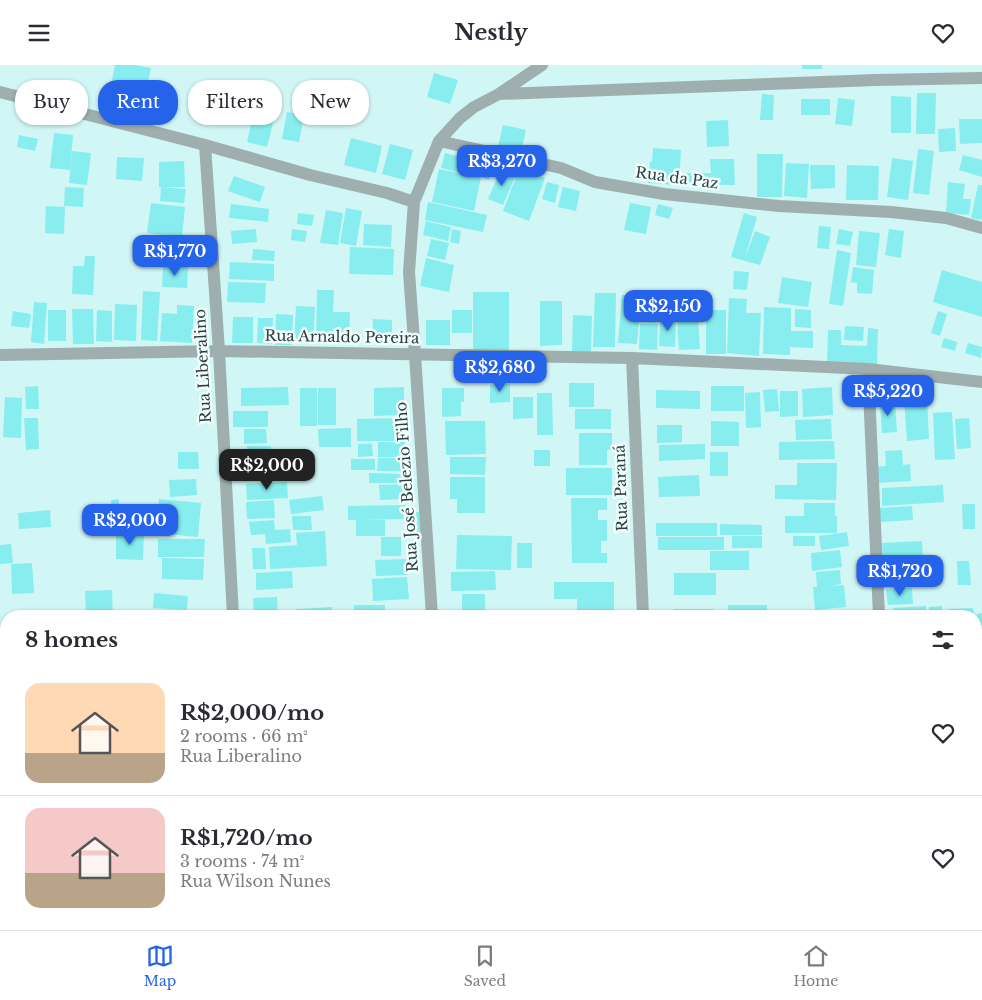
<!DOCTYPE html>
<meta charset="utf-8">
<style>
body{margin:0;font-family:"Libre Baskerville",serif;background:#f7f7f7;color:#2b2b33;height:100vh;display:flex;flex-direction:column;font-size:19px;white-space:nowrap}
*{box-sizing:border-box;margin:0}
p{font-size:16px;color:#7c7c81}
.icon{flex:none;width:28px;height:28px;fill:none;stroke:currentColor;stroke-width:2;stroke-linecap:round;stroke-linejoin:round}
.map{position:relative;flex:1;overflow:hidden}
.side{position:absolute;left:0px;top:545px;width:982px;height:320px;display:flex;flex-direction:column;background:#fff;border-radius:20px 20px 0 0;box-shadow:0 1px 4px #0004}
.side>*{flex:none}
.banner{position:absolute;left:15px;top:15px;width:500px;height:45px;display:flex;gap:10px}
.price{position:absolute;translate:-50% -42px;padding:0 11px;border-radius:10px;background:#2563eb;color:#fff;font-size:16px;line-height:32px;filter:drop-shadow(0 1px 2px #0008)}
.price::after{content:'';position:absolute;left:50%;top:30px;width:15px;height:11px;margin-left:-8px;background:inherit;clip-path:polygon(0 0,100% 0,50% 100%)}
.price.active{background:#222;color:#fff}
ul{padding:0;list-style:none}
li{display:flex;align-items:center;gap:15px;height:125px;padding:0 25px}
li+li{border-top:1px solid #e1e1e2}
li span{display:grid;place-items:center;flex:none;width:140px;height:100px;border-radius:15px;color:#555}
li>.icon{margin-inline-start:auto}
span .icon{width:60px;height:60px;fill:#fffc;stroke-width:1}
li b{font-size:21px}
h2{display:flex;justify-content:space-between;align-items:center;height:60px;padding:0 25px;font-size:21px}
.pill{padding:0 18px;border-radius:20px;background:#fff;box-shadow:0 1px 4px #0004;font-size:18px;line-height:45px}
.pill.active{background:#2563eb;color:#fff}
header{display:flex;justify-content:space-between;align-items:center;height:65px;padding:0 25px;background:#fff;font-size:22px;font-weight:700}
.menu{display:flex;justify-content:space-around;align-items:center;height:70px;border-top:1px solid #e1e1e2;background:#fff;font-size:14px;color:#7c7c81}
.menu a{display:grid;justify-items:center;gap:2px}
.menu .active{color:#2563eb}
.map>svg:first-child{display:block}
.building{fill:#88edee}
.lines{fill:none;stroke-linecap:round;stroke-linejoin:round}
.minor{stroke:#9faeae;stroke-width:12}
.labels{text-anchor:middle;stroke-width:5;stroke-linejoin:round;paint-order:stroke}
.street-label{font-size:15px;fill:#2f3d3d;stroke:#f0fefe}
</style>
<header><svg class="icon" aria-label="menu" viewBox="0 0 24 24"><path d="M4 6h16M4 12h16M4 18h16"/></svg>Nestly<svg class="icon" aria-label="heart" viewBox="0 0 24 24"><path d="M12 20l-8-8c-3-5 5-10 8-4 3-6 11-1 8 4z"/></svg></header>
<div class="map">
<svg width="982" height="865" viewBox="0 0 982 865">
<rect width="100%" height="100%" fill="#d1f6f6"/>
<path class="building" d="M115 0H135L151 3 146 26H142L139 35 109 30Z
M802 0H822V4H802Z
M434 8 458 15 450 39 427 32Z
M917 28H936L935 69H916Z
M762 29 774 30 773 55H760Z
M891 31 911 32V68H891Z
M147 33 165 38 161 55 143 51Z
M257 33 278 38 267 82 247 77Z
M838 33 855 35 852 61 835 59Z
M801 34H830V50H801Z
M287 47 304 50 299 77 282 74Z
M959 54H982V78L960 79Z
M728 55 729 81 707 82 706 56Z
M503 60 526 65 521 87 498 82Z
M955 63 956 86 939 87 938 64Z
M54 68 73 70 70 105 50 103Z
M19 70 38 74 35 86 17 82Z
M351 73 382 81 376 108 344 100Z
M390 79 413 85 405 115 382 109Z
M653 83 681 85 679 120 648 118 650 96 652 97Z
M918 84 934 86 929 130 913 128Z
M72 86 91 88 87 120 69 118Z
M445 88 493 101 489 115 481 112 474 146 432 137 439 104 478 112 441 103Z
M757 89H783L782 132H757Z
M963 90 982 95V112L959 105Z
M117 92 144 93 142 116 116 114Z
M892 93 913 96 908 135 887 132Z
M710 94H734L735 120H686V108H711Z
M184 96 185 122H159V97Z
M786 98 809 99 807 133 784 131Z
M810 100H835V123L811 124Z
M847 100 879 101 878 135H846Z
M501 104 516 110 503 140 488 134Z
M519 104 545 113 529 156 503 146Z
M234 111 265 122 260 137 228 126Z
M547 117 559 120 555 138 542 134Z
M948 117 965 119 963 134H971L969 150 946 148Z
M978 120H982V155L971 153Z
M65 122 84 123 83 142 64 141Z
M161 122 186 124 184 138 160 136Z
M563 122 580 126 576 146 558 142Z
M428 137 487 150 483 167 425 155Z
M151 138 185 142 182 172 147 168Z
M630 138 651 142 646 169 624 165Z
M231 139 269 144 268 157 229 153Z
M658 139 673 143 669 154 655 150Z
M46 141 65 142 64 169 45 168Z
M346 143 362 146 356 181 340 178Z
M326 145 343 148 338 180 320 178Z
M298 148 314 150 312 161 297 159Z
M744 148 757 152 745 193 755 166 770 172 760 200 731 192Z
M426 156 451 162 448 176 423 170Z
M364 159 392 160 391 182 363 180Z
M819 161 831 162 829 184 817 183Z
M256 164 257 177 232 179 231 166Z
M292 164 307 166 305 177 291 175Z
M452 164 461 166 459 179 450 177Z
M839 164 853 167 850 181 836 179Z
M889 164 904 166 901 193 885 190Z
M859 166 880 168 876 202 856 200Z
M144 171 188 174 186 201 142 198Z
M431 174 449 178 445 195 427 191Z
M350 182 394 184 393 210 349 209Z
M253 184 275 186 274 196 252 195Z
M837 185 851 188 843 241 829 239Z
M85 191H95L93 230 72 229 73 201H84Z
M426 193 454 200 449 227 420 221Z
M230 197 274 199V216L229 214Z
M163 201 188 202 187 223 162 222Z
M853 202 874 205 872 229 857 228V218L851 217Z
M942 205 982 217V252L933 237Z
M734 206 749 207 747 225 733 224Z
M782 212 812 217 808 242 778 238Z
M228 217 266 218 265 238 227 237Z
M317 225H334L333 247H350L349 279H316Z
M143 226 160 227 157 276 141 275Z
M473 227H509V285H473Z
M595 228H616L615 282H593Z
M622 230 641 232 637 279 618 278Z
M729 233 747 234 746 248H761L759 291 727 288Z
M642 234 656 235 655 258 641 257Z
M540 236H562V280L540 281Z
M34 237 47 238 44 279 31 277Z
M115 239 137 240 136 276 114 275Z
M177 240 194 241 192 278 160 276 162 248 177 249Z
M296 241 315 242 313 279 294 278Z
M764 242 791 243V266H813V283L790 282V290L763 289Z
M72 244H93L94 279H73Z
M795 244 811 245V263L795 262Z
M48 245H66V276H48Z
M97 245 112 246V277L96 276Z
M452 245H472V268H452Z
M706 245H726V289H706Z
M13 246 31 249 29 263 11 261Z
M938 246 947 249 940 271 931 268Z
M276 249 293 250 292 280H275Z
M573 250 592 251 591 287 572 286Z
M233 252H253V278H232Z
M258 253H273L272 279 257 278Z
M660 253H676L675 282 659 281Z
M698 253 700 284 679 285 677 254Z
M373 254 392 255V277L372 276Z
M426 255H450V280H426Z
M640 259H658L657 285 639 284Z
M845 261 864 262 863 276 844 275Z
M868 263 878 264 877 300 827 299 828 265H841V280L867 281Z
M944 273 957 277 955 286 941 282Z
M968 278 982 282 981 293 965 288Z
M569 318H594V342H569Z
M510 319V337L490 338V320Z
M38 321 39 344H26L25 322Z
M711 321H744V346H711Z
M288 322 289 340 241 341V323Z
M404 322V350L374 351V323Z
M832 322 833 350 803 352 802 324Z
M300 323H317V361H300Z
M318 323H336V360H318Z
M442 323H464V337H461V351L442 352Z
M777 324 779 346 765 347 763 325Z
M656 325 700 326V344L656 343Z
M780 326H798V351L780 352Z
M760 327 761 362 746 363 745 328Z
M537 328H552L553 370H537Z
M5 332 22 333 21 373 3 372Z
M513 332H533V353L513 354Z
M927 332 929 374 907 376 904 334Z
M895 337 897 367 882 368 880 338Z
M575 344H611V364H575Z
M233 346H268V362H233Z
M952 347 955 394 935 395 933 348Z
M24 353H38L39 384 26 385Z
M401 353V376H357V354Z
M969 353 971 383 957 384 955 354Z
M831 354 832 374 796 375 795 355Z
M445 356H485L486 389 446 390Z
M711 356 739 357V381H711Z
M657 360H682V377L657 378Z
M351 363V382H319L318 364Z
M244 364H266L267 378 244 379Z
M579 368H612V385H607V400H579Z
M834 376 835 394 779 395V377Z
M378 377H405V392H378Z
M358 379H372L373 391 358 392Z
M705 379V394L659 396V380Z
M247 381H271V394L247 395Z
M534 385H550V401H534Z
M902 385 903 400 910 399 911 416 874 418 873 402 886 401 885 386Z
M178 387H198L199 404H178Z
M710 387H728V411H710Z
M450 392H486L485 410 450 409Z
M378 393H403V406H377Z
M351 394H375V405H351Z
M797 398H837L836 435 775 434V420H797Z
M283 399 284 414 245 416 244 400Z
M566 403H612V430H566Z
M369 408 403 409V418H369Z
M699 410 700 431 659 432 658 412Z
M450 412H485V448H457V434H450Z
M196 414 197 430 170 432 169 415Z
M287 417 288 433 247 435 246 419Z
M406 419V434L380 435 379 420Z
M943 420 944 437 882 441V423Z
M322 431 324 445 291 449 289 435Z
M571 433H607V445H598V455H607V476H601V488H607V498H572Z
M119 434V445H112L111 435Z
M159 434 201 438 198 472 156 468Z
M274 435 275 453 247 454 246 437Z
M804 438H835V451H837V468H785V451H804Z
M962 439H975V464H963Z
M405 440 406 454 361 455H385V471H356V455H348V441Z
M912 441 913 455 880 457V443Z
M50 445 51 462 19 464 18 448Z
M411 447H424V472H411Z
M292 451H311L312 465H293Z
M274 455 275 465 290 464 291 477 266 479 265 469 251 470 249 457Z
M656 458H717V471H656Z
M720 459 762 460V470H720Z
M325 466 327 501 270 504 269 482 297 480 296 468Z
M116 467H144L143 495 116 494Z
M847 467 849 481 821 485 819 471Z
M457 470 512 471 511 505 456 504Z
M732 471H762V483H732Z
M793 471H815V481H793Z
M381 472H401V491H381Z
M658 472H724V485H658Z
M158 474H205L204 492H158Z
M922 476 923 493 883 495 882 478Z
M517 478H532V503H517Z
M11 479 13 498 0 499V480Z
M252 483H265L266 504H253Z
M840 485 842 502 812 506 811 488Z
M710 486H749V505H710Z
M162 493 204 494 203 515 162 514Z
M407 494 408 510 376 511 375 495Z
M922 496 924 520 884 522 883 498Z
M957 496H969L971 520H958Z
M32 498 34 528 12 529 11 499Z
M840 505 841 519 830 521 844 520 846 542 815 545 813 522H817L816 507Z
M292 506 293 523 256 525V508Z
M495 506 496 525 451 526V507Z
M674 508H716V530H674Z
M407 512 409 534 373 536 372 514Z
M554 517H614V551H577V534H554Z
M912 523 913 539 888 540 886 525Z
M112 525 113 551H86L85 526Z
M154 528 188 531 187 545 153 543Z
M462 529H485V551H462Z
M277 532 278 551H254L253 533Z
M354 540H385V551H354Z
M728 540H767V551H728Z
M926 541V551H894L893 543Z
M942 541V551H929V542Z
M332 542V551H296V544Z
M973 543 974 551H949L948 544Z
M674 544H714V551H674Z
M817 546H846V551H817Z
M982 548V622H980L977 549Z
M0 565H6V600H0Z
M0 602H6V619L0 620Z
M0 705H6V747H1L0 745Z
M976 797H982V817H976Z
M4 834H6V860H4Z
M139 859H154V865H139Z
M189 859H225L226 865H190Z
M278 859H314V864L278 865Z
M349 859 357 860V865H348Z
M377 859H430V865H377Z
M480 859H534V865H480Z
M565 859H634V865H565Z
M680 859H706V862H680Z
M924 859H946V865H924Z"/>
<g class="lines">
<path class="minor" d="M0 27 205 80 310 110 387 128 414 137 409 207 415 290 432 551
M499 29 876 15 982 13
M439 76 460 53 474 42 499 29 542 0
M205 80 219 286 233 551
M414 137 439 76 561 103 595 117 664 129 779 141 891 147 946 153 982 163
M0 290 219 286 632 293 868 304 982 317
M632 293 643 551
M868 304 879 551
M976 629H982
M0 635H6
M976 675H982
M0 679H6
M250 859 251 865
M451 859V865
M658 859 659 865
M902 859V865"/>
</g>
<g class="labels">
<g class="street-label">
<text transform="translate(677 113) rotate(8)" y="5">Rua da Paz</text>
<text transform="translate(342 272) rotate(1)" y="5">Rua Arnaldo Pereira</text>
<text transform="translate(203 301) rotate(-93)" y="5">Rua Liberalino</text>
<text transform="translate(407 422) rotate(-94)" y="5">Rua José Belezio Filho</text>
<text transform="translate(621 423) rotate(-92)" y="5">Rua Paraná</text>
</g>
</g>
</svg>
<b class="price" style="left:502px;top:122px">R$3,270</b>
<b class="price" style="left:175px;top:212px">R$1,770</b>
<b class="price" style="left:668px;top:267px">R$2,150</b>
<b class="price" style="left:500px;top:328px">R$2,680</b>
<b class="price" style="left:888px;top:352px">R$5,220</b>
<b class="price active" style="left:267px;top:426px">R$2,000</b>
<b class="price" style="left:130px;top:481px">R$2,000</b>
<b class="price" style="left:900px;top:532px">R$1,720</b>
<div class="banner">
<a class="pill">Buy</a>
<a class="pill active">Rent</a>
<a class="pill">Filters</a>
<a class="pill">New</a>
</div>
<section class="side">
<h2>8 homes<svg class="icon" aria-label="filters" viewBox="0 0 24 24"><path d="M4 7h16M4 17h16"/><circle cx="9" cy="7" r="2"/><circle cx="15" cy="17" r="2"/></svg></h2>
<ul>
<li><span style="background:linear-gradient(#ffd9b3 70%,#b9a48a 0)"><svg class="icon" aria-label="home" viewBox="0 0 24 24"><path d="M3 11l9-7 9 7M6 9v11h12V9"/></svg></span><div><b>R$2,000/mo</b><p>2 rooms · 66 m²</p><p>Rua Liberalino</p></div><svg class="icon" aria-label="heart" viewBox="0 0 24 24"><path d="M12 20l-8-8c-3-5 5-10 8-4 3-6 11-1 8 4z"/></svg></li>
<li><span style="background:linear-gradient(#f6c9c9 65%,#b9a48a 0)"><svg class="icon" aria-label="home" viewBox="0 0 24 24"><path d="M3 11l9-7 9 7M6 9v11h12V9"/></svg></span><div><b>R$1,720/mo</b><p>3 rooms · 74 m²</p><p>Rua Wilson Nunes</p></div><svg class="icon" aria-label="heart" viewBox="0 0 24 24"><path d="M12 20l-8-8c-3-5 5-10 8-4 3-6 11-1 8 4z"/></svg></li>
</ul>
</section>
</div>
<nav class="menu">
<a class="active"><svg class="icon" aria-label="map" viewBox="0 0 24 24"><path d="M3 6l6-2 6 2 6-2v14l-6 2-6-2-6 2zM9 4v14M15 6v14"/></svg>Map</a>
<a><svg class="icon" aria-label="saved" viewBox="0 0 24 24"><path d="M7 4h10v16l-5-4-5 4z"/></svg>Saved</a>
<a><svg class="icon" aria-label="home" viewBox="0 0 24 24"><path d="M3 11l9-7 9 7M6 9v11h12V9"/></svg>Home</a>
</nav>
